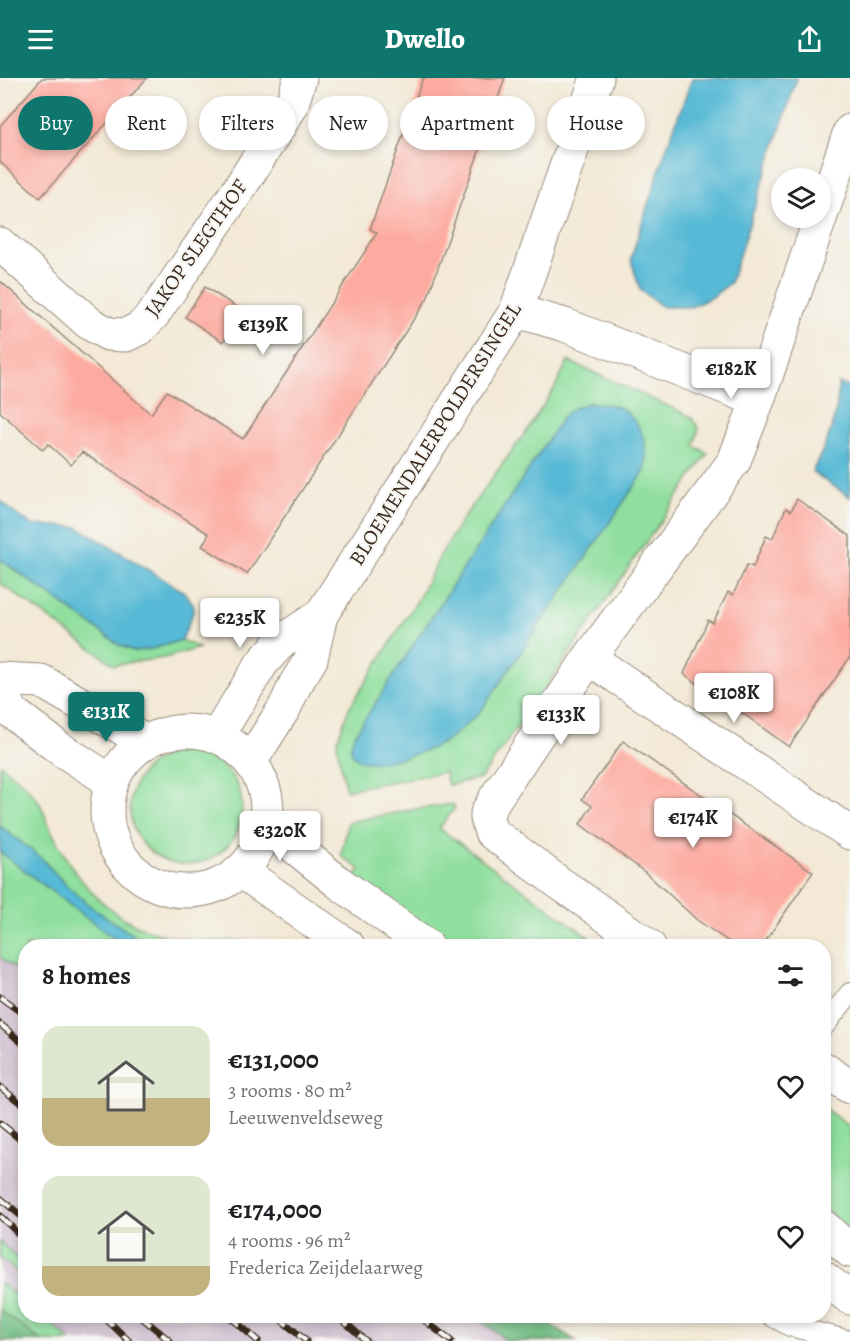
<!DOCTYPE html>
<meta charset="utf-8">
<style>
body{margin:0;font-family:Alegreya,serif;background:#f6f6f6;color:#202124;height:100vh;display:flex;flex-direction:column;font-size:22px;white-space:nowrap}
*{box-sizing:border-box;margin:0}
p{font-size:20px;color:#757577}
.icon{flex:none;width:33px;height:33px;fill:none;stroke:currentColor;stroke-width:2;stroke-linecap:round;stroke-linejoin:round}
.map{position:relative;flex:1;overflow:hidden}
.drawer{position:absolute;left:18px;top:861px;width:813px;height:384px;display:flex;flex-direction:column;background:#fff;border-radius:24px;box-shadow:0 3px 9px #0003}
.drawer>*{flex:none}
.top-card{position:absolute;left:18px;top:18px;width:814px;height:54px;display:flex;gap:12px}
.controls{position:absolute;left:771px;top:90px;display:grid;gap:12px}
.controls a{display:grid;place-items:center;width:60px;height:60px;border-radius:50%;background:#fff;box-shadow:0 3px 9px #0003;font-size:30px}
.price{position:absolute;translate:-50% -51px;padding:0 14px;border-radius:6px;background:#fff;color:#222;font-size:20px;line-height:39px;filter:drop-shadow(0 2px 3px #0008)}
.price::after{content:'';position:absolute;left:50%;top:36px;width:18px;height:14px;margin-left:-9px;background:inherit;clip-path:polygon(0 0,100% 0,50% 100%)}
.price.on{background:#0f766e;color:#fff}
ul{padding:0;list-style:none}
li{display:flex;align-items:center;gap:18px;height:150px;padding:0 24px}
li span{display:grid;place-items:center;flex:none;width:168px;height:120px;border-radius:18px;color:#555}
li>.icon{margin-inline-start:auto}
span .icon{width:72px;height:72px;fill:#fffc;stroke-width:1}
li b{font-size:26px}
h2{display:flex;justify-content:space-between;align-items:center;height:72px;padding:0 24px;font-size:26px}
.pill{padding:0 21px;border-radius:27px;background:#fff;box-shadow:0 3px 9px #0003;font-size:21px;line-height:54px}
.pill.on{background:#0f766e;color:#fff}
header{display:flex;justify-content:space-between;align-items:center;height:78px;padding:0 24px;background:#0f766e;color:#fff;font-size:27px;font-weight:800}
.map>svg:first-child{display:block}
.industrial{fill:#cfbdce}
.green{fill:#8fdf9e;stroke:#65845e;stroke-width:1.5;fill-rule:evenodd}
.forest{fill:#73be85;stroke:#577452;stroke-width:1.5}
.water{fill:#56b9d5;stroke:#48727a;stroke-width:1.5}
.building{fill:#fdaba0}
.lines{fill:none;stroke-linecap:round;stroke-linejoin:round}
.service-casing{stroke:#978a7a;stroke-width:22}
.minor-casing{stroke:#978a7a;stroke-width:35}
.tertiary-casing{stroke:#978a7a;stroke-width:35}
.secondary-casing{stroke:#978a7a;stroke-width:35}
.service{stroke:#fff;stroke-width:20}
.minor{stroke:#fff;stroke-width:33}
.tertiary{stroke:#fff;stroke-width:33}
.secondary{stroke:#fff;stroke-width:33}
.rail-casing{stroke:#3b2a1e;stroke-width:7}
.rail{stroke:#f6f6f2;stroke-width:4.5;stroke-dasharray:14;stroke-linecap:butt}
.labels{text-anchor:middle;stroke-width:4.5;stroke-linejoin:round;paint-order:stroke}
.street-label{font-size:21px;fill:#3b2a1e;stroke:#f6f6f2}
</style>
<header><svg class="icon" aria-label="menu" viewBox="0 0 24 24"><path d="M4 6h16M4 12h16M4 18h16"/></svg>Dwello<svg class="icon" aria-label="share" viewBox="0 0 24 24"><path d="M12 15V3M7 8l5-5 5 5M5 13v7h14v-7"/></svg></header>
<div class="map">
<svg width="850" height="1263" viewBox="0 0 850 1263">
<rect width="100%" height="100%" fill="#f6f6f2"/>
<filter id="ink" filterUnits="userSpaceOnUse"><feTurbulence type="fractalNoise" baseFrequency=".0167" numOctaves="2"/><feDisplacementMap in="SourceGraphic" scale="12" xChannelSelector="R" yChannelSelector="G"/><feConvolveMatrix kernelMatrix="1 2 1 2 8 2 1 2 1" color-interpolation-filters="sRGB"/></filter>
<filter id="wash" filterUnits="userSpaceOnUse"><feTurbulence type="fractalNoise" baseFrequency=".008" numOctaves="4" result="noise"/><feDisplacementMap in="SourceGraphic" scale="24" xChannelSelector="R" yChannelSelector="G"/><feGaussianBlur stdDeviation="1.35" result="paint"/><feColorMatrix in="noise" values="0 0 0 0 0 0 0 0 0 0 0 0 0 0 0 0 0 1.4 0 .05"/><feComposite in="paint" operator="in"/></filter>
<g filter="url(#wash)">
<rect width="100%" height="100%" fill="#f3e9d6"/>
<path class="industrial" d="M0 879 25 897V1188L0 1164Z
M0 1180 25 1200 26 1238H475L507 1263H42L0 1232Z"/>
<path class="green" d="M568 283 690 338 699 350 694 368 708 375 552 600 481 700 448 707 445 694 346 712 337 670V663L349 630 417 523 440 478 461 443 528 351 554 311ZM443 665C417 675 392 684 363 684Z
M0 481 121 568 134 573 152 571 182 562 199 570 164 580 114 587 0 505Z
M130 730a56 56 0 1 1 112 0a56 56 0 1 1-112 0Z
M0 686C13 696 27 708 37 721 43 730 46 741 50 750 67 787 90 820 125 841 148 855 179 863 205 864 223 865 241 860 259 868H149L90 828 66 807 40 779 0 748Z
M453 726 455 730 439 750 601 868H447L353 802 360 791 341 778 348 744 416 731Z
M0 774 124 868H26L25 897 0 879Z
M824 1030 850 1049V1152L824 1130Z
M0 1164 25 1188V1200L0 1180Z
M0 1205 25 1224 26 1238H42L71 1263H42L0 1232Z"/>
<path class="forest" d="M0 1232 42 1263H0Z
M475 1238H538L576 1263H507Z"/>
<path class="water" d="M692 0H797L730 205 712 219 691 229H663L640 212 631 182 638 157 665 74Z
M838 305 850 309V419L812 394C827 365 839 338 838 305Z
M588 325C599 325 611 326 621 330 625 332 628 336 632 340 645 355 648 373 645 393L480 634C469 644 457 656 444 664 428 674 369 694 354 678 348 672 352 662 355 656L564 337 574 330Z
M0 422 17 437 33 447 78 449 183 513 193 525V535L182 562 152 571 134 573 121 568 0 481Z
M0 748 40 779 66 807 90 828 149 868H124L0 774Z"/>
<g id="blocks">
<path class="building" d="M42 0H147L40 120 0 84V48Z
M423 0H505L427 221 247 496 202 468 209 456 82 374 71 387 48 366 43 372 0 334V203L151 336 167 313 243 361 377 155 370 151Z
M205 209 243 233 223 264 185 239Z
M797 421 850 458V579L789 669 734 629 733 630 684 596 708 542 713 545 728 514 733 517 747 487 753 489 766 458 772 461 786 430 791 433Z
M623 663 813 794 762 868H735L697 842 646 795 580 746 592 728 582 721Z"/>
</g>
</g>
<g filter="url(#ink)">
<use href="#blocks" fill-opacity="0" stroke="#978a7a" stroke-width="1.5"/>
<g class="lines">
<g class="service-casing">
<path id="service" d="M824 948 850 915
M772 1238 790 1248 850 1263"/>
</g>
<g class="minor-casing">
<path id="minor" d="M0 166 89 245 108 256 126 257 140 250 153 237 237 114 291 29 300 0
M516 233 565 247 758 322
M589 580 850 755
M649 868 558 804 491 754 487 741V735L496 719 589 580 734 383 758 322 850 53
M824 991 850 1009"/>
</g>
<g class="tertiary-casing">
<path id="tertiary" d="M217 658 262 585 282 563 321 537
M250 684 285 629 295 607 311 581 321 537 516 233 597 0"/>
</g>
<g class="secondary-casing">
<path id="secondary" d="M0 601 41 603 146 664
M0 610 12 634 59 670 112 704
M107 733a80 80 0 1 1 160 0a80 80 0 1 1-160 0Z
M266 746 338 804 427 868
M241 793 348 868
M824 1149 850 1173
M824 1200 850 1220"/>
</g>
<use href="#service" class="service"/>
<use href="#minor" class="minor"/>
<use href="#tertiary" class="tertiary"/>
<use href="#secondary" class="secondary"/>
<g class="rail-casing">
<path id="rail" d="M0 919 26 938
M0 946 26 968
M0 1009 26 1029
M0 1045 26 1066
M0 1120 26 1142
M0 1138 26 1163
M103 1238 129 1263
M140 1238 170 1263
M229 1238 258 1263
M277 1238 306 1263
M338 1238 366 1263
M419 1238 451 1263"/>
</g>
<use href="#rail" class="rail"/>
</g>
</g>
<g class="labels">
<g class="street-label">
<text transform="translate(196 170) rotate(-55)" y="7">JAKOP SLEGTHOF</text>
<text transform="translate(435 356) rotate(-58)" y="7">BLOEMENDALERPOLDERSINGEL</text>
</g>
</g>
</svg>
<div class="controls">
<a><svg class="icon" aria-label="layers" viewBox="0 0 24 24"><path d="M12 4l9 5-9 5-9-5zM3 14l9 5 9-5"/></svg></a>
</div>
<b class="price" style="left:263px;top:278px">€139K</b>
<b class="price" style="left:731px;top:322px">€182K</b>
<b class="price" style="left:240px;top:571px">€235K</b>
<b class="price" style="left:734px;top:646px">€108K</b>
<b class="price on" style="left:106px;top:665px">€131K</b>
<b class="price" style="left:561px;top:668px">€133K</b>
<b class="price" style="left:693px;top:771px">€174K</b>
<b class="price" style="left:280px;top:784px">€320K</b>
<div class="top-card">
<a class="pill on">Buy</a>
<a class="pill">Rent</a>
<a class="pill">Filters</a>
<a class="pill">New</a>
<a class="pill">Apartment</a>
<a class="pill">House</a>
</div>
<section class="drawer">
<h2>8 homes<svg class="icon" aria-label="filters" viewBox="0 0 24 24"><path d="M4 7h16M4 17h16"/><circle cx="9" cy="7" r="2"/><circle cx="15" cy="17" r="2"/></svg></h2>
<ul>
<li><span style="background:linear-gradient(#dfe7d0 60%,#c2b280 0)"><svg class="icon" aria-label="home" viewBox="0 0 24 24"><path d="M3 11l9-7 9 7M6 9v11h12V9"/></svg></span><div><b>€131,000</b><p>3 rooms · 80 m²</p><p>Leeuwenveldseweg</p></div><svg class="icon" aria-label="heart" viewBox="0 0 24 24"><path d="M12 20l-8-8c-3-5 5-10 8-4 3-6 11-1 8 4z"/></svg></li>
<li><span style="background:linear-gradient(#dfe7d0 75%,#c2b280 0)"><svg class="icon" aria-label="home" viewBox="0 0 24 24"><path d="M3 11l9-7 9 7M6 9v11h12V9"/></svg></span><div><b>€174,000</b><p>4 rooms · 96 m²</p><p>Frederica Zeijdelaarweg</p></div><svg class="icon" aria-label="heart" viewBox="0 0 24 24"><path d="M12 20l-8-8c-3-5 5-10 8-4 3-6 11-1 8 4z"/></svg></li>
</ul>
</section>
</div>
